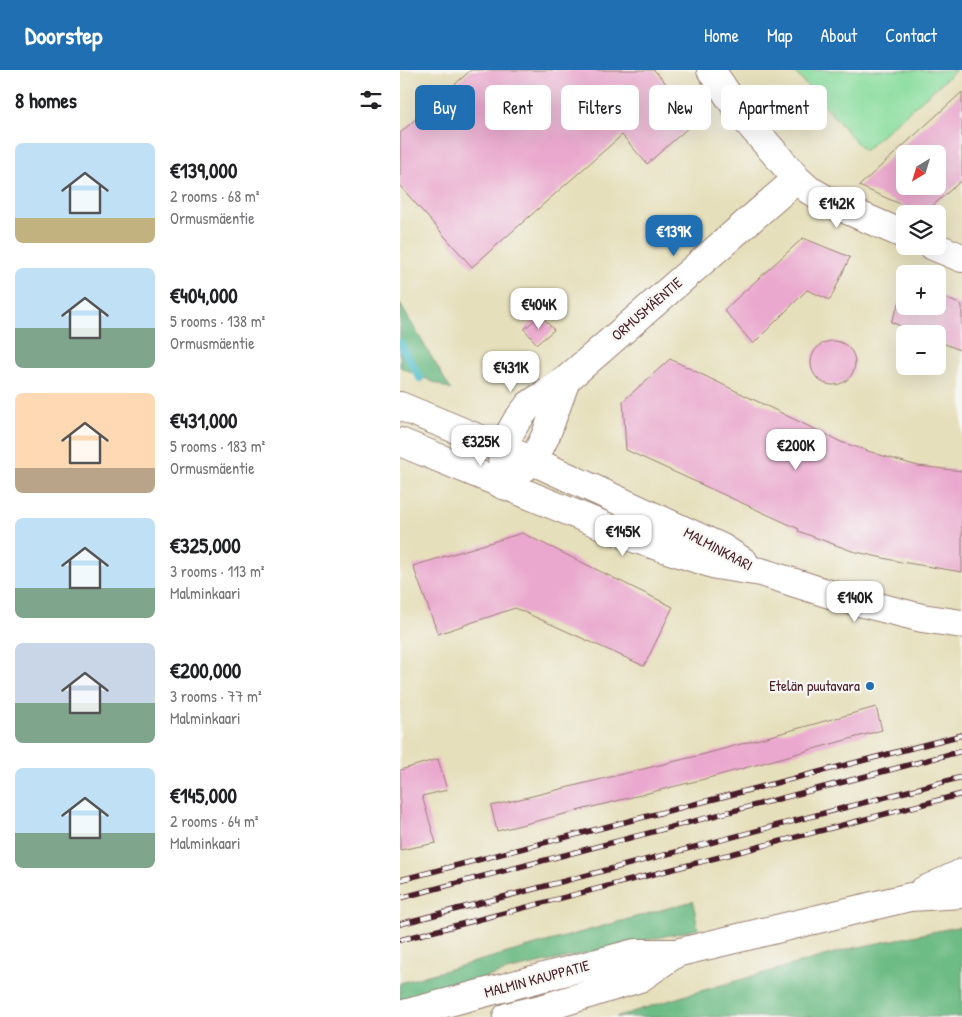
<!DOCTYPE html>
<meta charset="utf-8">
<style>
body{margin:0;font-family:"Patrick Hand",sans-serif;background:#f6f6f6;color:#202124;height:100vh;display:flex;flex-direction:column;font-size:19px;white-space:nowrap}
*{box-sizing:border-box;margin:0}
p{font-size:16px;color:#757577}
.icon{flex:none;width:28px;height:28px;fill:none;stroke:currentColor;stroke-width:2;stroke-linecap:round;stroke-linejoin:round}
.map{position:relative;flex:1;overflow:hidden}
.panel{display:flex;flex-direction:column;background:#fff;width:400px}
.panel>*{flex:none}
.guide{position:absolute;left:15px;top:15px;width:471px;height:45px;display:flex;gap:10px}
.needle{width:32px;rotate:218deg}
.buttons{position:absolute;left:496px;top:75px;display:grid;gap:10px}
.buttons a{display:grid;place-items:center;width:50px;height:50px;border-radius:8px;background:#fff;box-shadow:0 5px 20px #0002;font-size:25px}
.price{position:absolute;translate:-50% -42px;padding:0 11px;border-radius:10px;background:#fff;color:#222;font-size:16px;line-height:32px;filter:drop-shadow(0 1px 2px #0008)}
.price::after{content:'';position:absolute;left:50%;top:30px;width:15px;height:11px;margin-left:-8px;background:inherit;clip-path:polygon(0 0,100% 0,50% 100%)}
.price.selected{background:#1f6fb2;color:#fff}
ul{padding:0;list-style:none}
li{display:flex;align-items:center;gap:15px;height:125px;padding:0 15px}
li span{display:grid;place-items:center;flex:none;width:140px;height:100px;border-radius:8px;color:#555}
li>.icon{margin-inline-start:auto}
span .icon{width:60px;height:60px;fill:#fffc;stroke-width:1}
li b{font-size:21px}
h2{display:flex;justify-content:space-between;align-items:center;height:60px;padding:0 15px;font-size:21px}
.chip{padding:0 18px;border-radius:8px;background:#fff;box-shadow:0 5px 20px #0002;font-size:18px;line-height:45px}
.chip.selected{background:#1f6fb2;color:#fff}
header{display:flex;align-items:center;gap:30px;box-sizing:border-box;height:70px;padding:0 25px;background:#1f6fb2;color:#fff}
header strong{font-size:24px}
nav{display:flex;gap:28px;margin-inline-start:auto;font-size:18px}
main{display:flex;flex:1;min-height:0}
.map>svg:first-child{display:block}
.green{fill:#89dd9e;stroke:#6a7e64}
.forest{fill:#6ebc85;stroke:#5c6e58}
.lines{fill:none;stroke-linecap:round;stroke-linejoin:round}
.stream{stroke:#52c0cb;stroke-width:8}
.building{fill:#eaa8ce;fill-rule:evenodd}
.minor-casing{stroke:#987f73;stroke-width:30}
.tertiary-casing{stroke:#987f73;stroke-width:30}
.secondary-casing{stroke:#987f73;stroke-width:30}
.minor{stroke:#fff;stroke-width:28}
.tertiary{stroke:#fff;stroke-width:28}
.secondary{stroke:#fff;stroke-width:28}
.rail-casing{stroke:#4a1f2b;stroke-width:5.5}
.rail{stroke:#f6f6f2;stroke-width:4;stroke-dasharray:11;stroke-linecap:butt}
.poi-dot{fill:#1f6fb2;stroke:#f6f6f2;stroke-width:2}
.labels{text-anchor:middle;stroke-width:4.5;stroke-linejoin:round;paint-order:stroke}
.street-label{font-size:15px;fill:#4a1f2b;stroke:#f6f6f2}
.poi-label{font-size:15px;fill:#4a1f2b;stroke:#f6f6f2;text-anchor:end}
</style>
<header>
<strong>Doorstep</strong>
<nav><a>Home</a><a>Map</a><a>About</a><a>Contact</a></nav>
</header>
<main>
<section class="panel">
<h2>8 homes<svg class="icon" aria-label="filters" viewBox="0 0 24 24"><path d="M4 7h16M4 17h16"/><circle cx="9" cy="7" r="2"/><circle cx="15" cy="17" r="2"/></svg></h2>
<ul>
<li><span style="background:linear-gradient(#bfe0f5 75%,#c2b280 0)"><svg class="icon" aria-label="home" viewBox="0 0 24 24"><path d="M3 11l9-7 9 7M6 9v11h12V9"/></svg></span><div><b>€139,000</b><p>2 rooms · 68 m²</p><p>Ormusmäentie</p></div></li>
<li><span style="background:linear-gradient(#bfe0f5 60%,#7fa58c 0)"><svg class="icon" aria-label="home" viewBox="0 0 24 24"><path d="M3 11l9-7 9 7M6 9v11h12V9"/></svg></span><div><b>€404,000</b><p>5 rooms · 138 m²</p><p>Ormusmäentie</p></div></li>
<li><span style="background:linear-gradient(#ffd9b3 75%,#b9a48a 0)"><svg class="icon" aria-label="home" viewBox="0 0 24 24"><path d="M3 11l9-7 9 7M6 9v11h12V9"/></svg></span><div><b>€431,000</b><p>5 rooms · 183 m²</p><p>Ormusmäentie</p></div></li>
<li><span style="background:linear-gradient(#bfe0f5 70%,#7fa58c 0)"><svg class="icon" aria-label="home" viewBox="0 0 24 24"><path d="M3 11l9-7 9 7M6 9v11h12V9"/></svg></span><div><b>€325,000</b><p>3 rooms · 113 m²</p><p>Malminkaari</p></div></li>
<li><span style="background:linear-gradient(#c9d6e8 60%,#7fa58c 0)"><svg class="icon" aria-label="home" viewBox="0 0 24 24"><path d="M3 11l9-7 9 7M6 9v11h12V9"/></svg></span><div><b>€200,000</b><p>3 rooms · 77 m²</p><p>Malminkaari</p></div></li>
<li><span style="background:linear-gradient(#bfe0f5 65%,#7fa58c 0)"><svg class="icon" aria-label="home" viewBox="0 0 24 24"><path d="M3 11l9-7 9 7M6 9v11h12V9"/></svg></span><div><b>€145,000</b><p>2 rooms · 64 m²</p><p>Malminkaari</p></div></li>
</ul>
</section>
<div class="map">
<svg width="562" height="947" viewBox="0 0 562 947">
<rect width="100%" height="100%" fill="#f6f6f2"/>
<filter id="ink" filterUnits="userSpaceOnUse"><feTurbulence type="fractalNoise" baseFrequency=".02" numOctaves="2"/><feDisplacementMap in="SourceGraphic" scale="10" xChannelSelector="R" yChannelSelector="G"/><feConvolveMatrix kernelMatrix="1 2 1 2 8 2 1 2 1" color-interpolation-filters="sRGB"/></filter>
<filter id="wash" filterUnits="userSpaceOnUse"><feTurbulence type="fractalNoise" baseFrequency=".0096" numOctaves="4" result="noise"/><feDisplacementMap in="SourceGraphic" scale="20" xChannelSelector="R" yChannelSelector="G"/><feGaussianBlur stdDeviation="1.12" result="paint"/><feColorMatrix in="noise" values="0 0 0 0 0 0 0 0 0 0 0 0 0 0 0 0 0 1.4 0 .05"/><feComposite in="paint" operator="in"/></filter>
<g filter="url(#wash)">
<rect width="100%" height="100%" fill="#e6dfbb"/>
<path class="green" d="M393 0H556L464 81Z"/>
<path class="forest" d="M0 234 51 320 0 297Z
M293 831 298 859 110 900 0 933V913Z
M562 856V947H216L290 924 449 879Z"/>
<g class="lines">
<path class="stream" d="M0 273 20 308"/>
</g>
<g id="blocks">
<path class="building" d="M71 0H254L298 49 247 94 222 65 72 197 0 116V63Z
M562 22V110L523 144 459 116ZM505 84H538V116H505Z
M403 168 450 187 430 230 407 220 353 274 324 240Z
M505 220V236H538V225L562 235V281L538 271V264H520L491 252Z
M141 245 154 260 137 274 124 259Z
M411 293a22 22 0 1 1 44 0a22 22 0 1 1-44 0Z
M270 289 441 372 480 385 518 396 562 401V502L501 492 452 481 398 461 399 459 226 380 223 331Z
M122 463 273 537 244 596 115 538 38 564 13 496Z
M476 637 482 660 312 707 97 761 91 736 305 684Z
M38 689 47 720 22 726 36 773 0 780V700Z"/>
</g>
</g>
<g filter="url(#ink)">
<use href="#blocks" fill-opacity="0" stroke="#987f73" stroke-width="1"/>
<g class="lines">
<g class="minor-casing">
<path id="minor" d="M311 0 340 43 397 109 409 120 438 136 505 165
M533 176 562 188
M115 405 133 391 146 365 166 310
M103 415 102 377 116 352 129 335 166 310 397 109"/>
</g>
<g class="tertiary-casing">
<path id="tertiary" d="M523 821 562 803
M0 945 235 883H276L510 827 562 824
M107 947 144 938 240 908 276 883"/>
</g>
<g class="secondary-casing">
<path id="secondary" d="M0 336 133 391 322 478 344 492
M0 372 236 469 316 495 361 502 439 527 522 548 562 554"/>
</g>
<use href="#minor" class="minor"/>
<use href="#tertiary" class="tertiary"/>
<use href="#secondary" class="secondary"/>
<g class="rail-casing">
<path id="rail" d="M0 810 562 665
M0 828 562 681
M0 854 562 707
M0 870 562 724"/>
</g>
<use href="#rail" class="rail"/>
</g>
</g>
<circle class="poi-dot" cx="470" cy="616" r="5"/>
<g class="labels">
<g class="street-label">
<text transform="translate(247 239) rotate(-41)" y="5">ORMUSMÄENTIE</text>
<text transform="translate(318 479) rotate(28)" y="5">MALMINKAARI</text>
<text transform="translate(137 909) rotate(-15)" y="5">MALMIN KAUPPATIE</text>
</g>
<g class="poi-label">
<text x="460" y="621">Etelän puutavara</text>
</g>
</g>
</svg>
<div class="buttons">
<a><svg class="needle" viewBox="-14 -14 28 28"><path d="M0-13l5 13h-10z" fill="#e53935"/><path d="M0 13l5-13h-10z" fill="#757577"/></svg></a>
<a><svg class="icon" aria-label="layers" viewBox="0 0 24 24"><path d="M12 4l9 5-9 5-9-5zM3 14l9 5 9-5"/></svg></a>
<a>+</a>
<a>−</a>
</div>
<b class="price" style="left:437px;top:159px">€142K</b>
<b class="price selected" style="left:274px;top:187px">€139K</b>
<b class="price" style="left:139px;top:260px">€404K</b>
<b class="price" style="left:111px;top:323px">€431K</b>
<b class="price" style="left:81px;top:397px">€325K</b>
<b class="price" style="left:396px;top:401px">€200K</b>
<b class="price" style="left:223px;top:487px">€145K</b>
<b class="price" style="left:455px;top:553px">€140K</b>
<div class="guide">
<a class="chip selected">Buy</a>
<a class="chip">Rent</a>
<a class="chip">Filters</a>
<a class="chip">New</a>
<a class="chip">Apartment</a>
</div>
</div>
</main>
